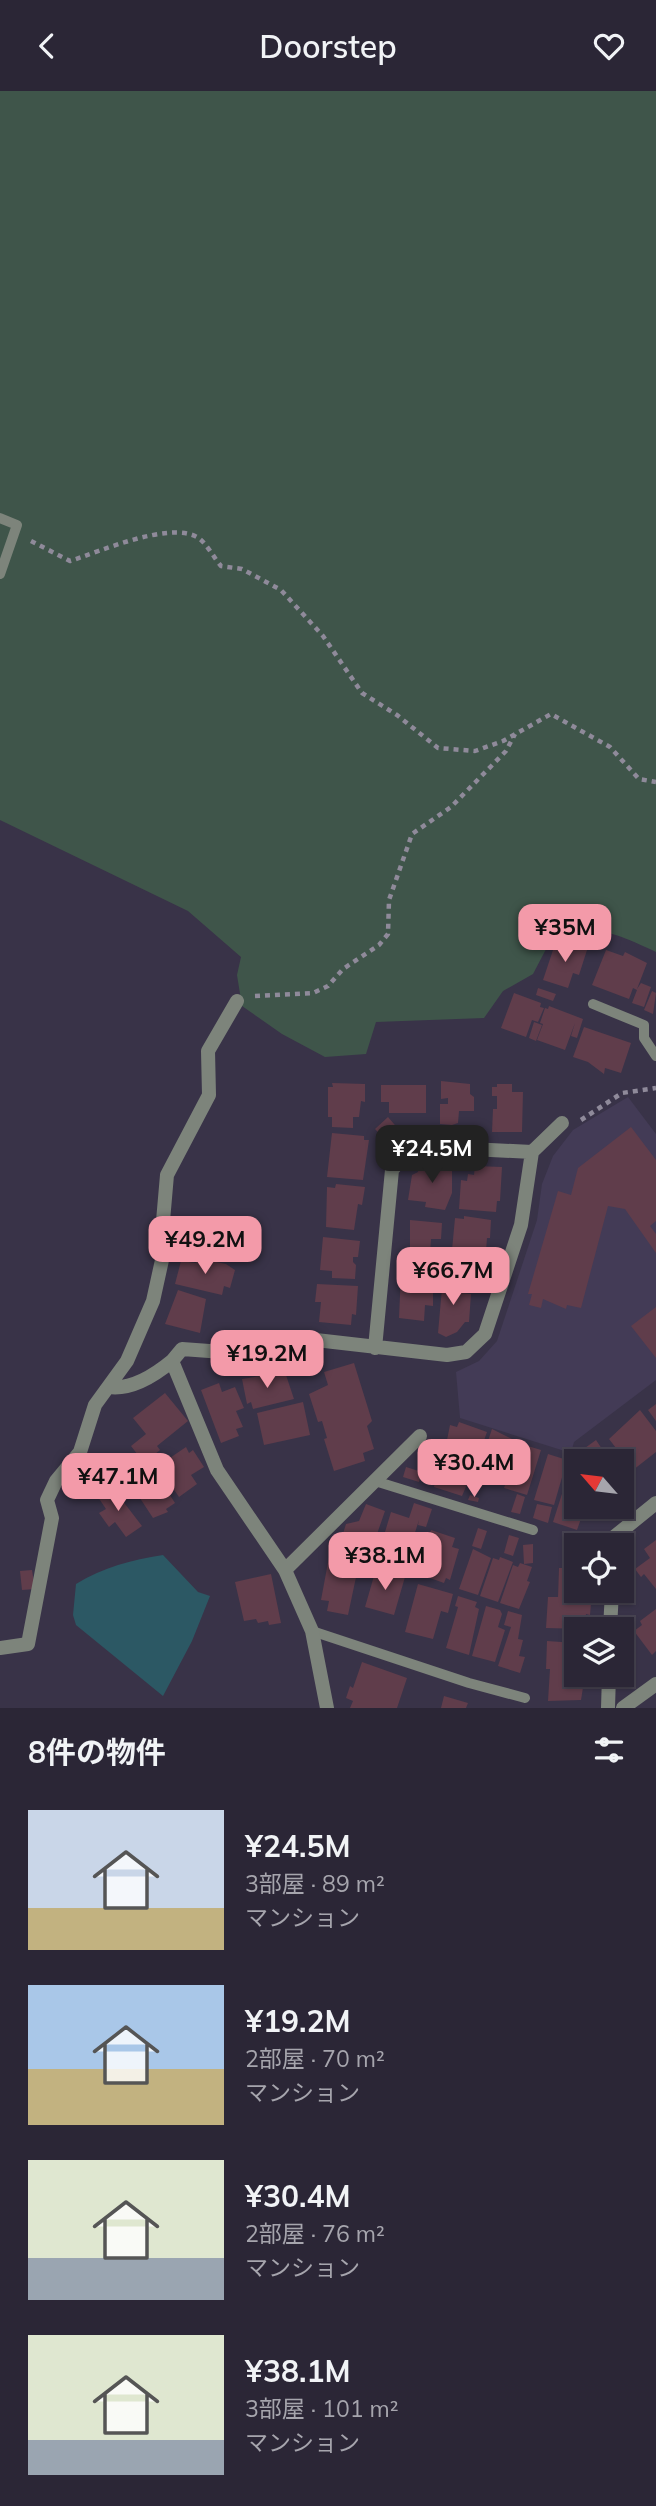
<!DOCTYPE html>
<html lang="ja">
<meta charset="utf-8">
<style>
body{margin:0;font-family:Mulish,"Noto Sans JP",sans-serif;background:#332e3e;color:#f1f3f6;height:100vh;display:flex;flex-direction:column;font-size:26px;white-space:nowrap}
*{box-sizing:border-box;margin:0}
p{font-size:23px;color:#a6a5ad}
.icon{flex:none;width:38px;height:38px;fill:none;stroke:currentColor;stroke-width:2;stroke-linecap:round;stroke-linejoin:round}
.map{position:relative;height:1617px;overflow:hidden}
.details{display:flex;flex-direction:column;background:#2b2636;flex:1}
.details>*{flex:none}
.needle{width:46px;rotate:298deg}
.fabs{position:absolute;left:564px;top:1358px;display:grid;gap:14px}
.fabs a{display:grid;place-items:center;width:70px;height:70px;border-radius:0px;background:#2b2636;box-shadow:0 2px 5px #0004,0 0 0 2px #474351;font-size:35px}
.price{position:absolute;translate:-50% -60px;padding:0 16px;border-radius:14px;background:#f39aa9;color:#111;font-size:23px;line-height:46px;filter:drop-shadow(0 2px 4px #0008)}
.price::after{content:'';position:absolute;left:50%;top:42px;width:21px;height:16px;margin-left:-10px;background:inherit;clip-path:polygon(0 0,100% 0,50% 100%)}
.price.on{background:#222;color:#fff}
ul{padding:0;list-style:none}
li{display:flex;align-items:center;gap:21px;height:175px;padding:0 28px}
li span{display:grid;place-items:center;flex:none;width:196px;height:140px;border-radius:0px;color:#555}
li>.icon{margin-inline-start:auto}
span .icon{width:84px;height:84px;fill:#fffc;stroke-width:1}
li b{font-size:30px}
h2{display:flex;justify-content:space-between;align-items:center;height:84px;padding:0 28px;font-size:30px}
header{display:flex;justify-content:space-between;align-items:center;height:91px;padding:0 28px;background:#2b2636;font-size:32px;font-weight:600}
.map>svg:first-child{display:block}
.built{fill:#433b56}
.green{fill:#3f554a}
.water{fill:#2c5864}
.building{fill:#603d4b}
.lines{fill:none;stroke-linecap:round;stroke-linejoin:round}
.path{stroke:#8f8a9a;stroke-width:4.5;stroke-dasharray:5 5;stroke-linecap:butt}
.service{stroke:#7d847b;stroke-width:10}
.minor{stroke:#7d847b;stroke-width:14}
</style>
<header><svg class="icon" aria-label="back" viewBox="0 0 24 24"><path d="M15 5l-7 7 7 7"/></svg>Doorstep<svg class="icon" aria-label="heart" viewBox="0 0 24 24"><path d="M12 20l-8-8c-3-5 5-10 8-4 3-6 11-1 8 4z"/></svg></header>
<div class="map">
<svg width="656" height="1617" viewBox="0 0 656 1617">
<rect width="100%" height="100%" fill="#393348"/>
<path class="built" d="M628 1006 656 1043V1289L574 1351 571 1362 460 1327 456 1281 479 1270 497 1250 537 1129 542 1093 553 1065 573 1039Z"/>
<path class="green" d="M0 0H656V861C617 843 598 834 555 841L533 883 503 900 484 927 376 931 366 963 325 966 282 943 242 915 237 884 241 866 188 820 0 729Z"/>
<path class="water" d="M163 1464 198 1501 210 1505 192 1550 163 1605 76 1534 73 1524 76 1493C104 1476 131 1469 163 1464Z"/>
<path class="building" d="M565 849 587 859 579 884 573 882 568 897 543 889 555 853 563 855Z
M606 859 623 865 625 861 647 872 637 898 641 892 651 896 644 916 632 912 637 899 633 897 629 908 592 894Z
M538 897 556 903 553 910 536 904Z
M652 900 656 902 653 923 644 919Z
M514 902 541 912 540 916 544 917 538 931 532 929 526 946 501 937Z
M549 915 583 928 577 947 571 945 575 932 565 959 537 949 543 933 540 932 545 917 548 918Z
M534 931 542 934 536 950 529 947Z
M584 936 631 952 621 982 605 977 604 983 588 971 573 966Z
M441 990 470 993V1003L474 1006V1020H459L458 1032 452 1034 440 1033V1013H448V1007L441 1008Z
M332 992 365 993V1011L361 1010 359 1026H353V1037L332 1036V1026H328V996H333Z
M497 993H512V1001H523L522 1041H492L493 1018H497V1005H492V996H497Z
M381 994H426V1022H389V1011H381Z
M388 1026 400 1040 388 1052 375 1038Z
M631 1036 656 1069V1130L650 1135 656 1143V1162L625 1118 608 1115 581 1217 567 1214 566 1218 543 1208 541 1217 529 1214 532 1203H528L558 1100 571 1104 578 1077Z
M332 1042 364 1045V1049H369L363 1089 327 1086Z
M420 1070 452 1074V1102L445 1119 425 1116 426 1111 408 1109 412 1084 418 1081Z
M475 1075 502 1076 500 1110H497L496 1121 459 1118 461 1089 467 1090 468 1083 474 1084Z
M336 1093 365 1096 362 1114 358 1113 354 1139 326 1136 327 1096 335 1097Z
M464 1125 491 1129 490 1147H487L486 1160H480L479 1171 460 1169V1160L452 1159 455 1127 464 1128Z
M410 1129 442 1132 441 1148H431L430 1162 441 1163 440 1174 410 1172Z
M323 1146 360 1150 358 1166H353V1171L356 1174 355 1188 332 1187V1180L320 1179Z
M196 1167 226 1173 235 1179 230 1197 224 1195 222 1204 175 1193 181 1170 196 1172Z
M405 1180 433 1182V1215L425 1214 424 1230 399 1227 401 1182Z
M443 1186 463 1187 461 1202 471 1203 469 1231H465L457 1241 446 1246 438 1242Z
M317 1193 358 1195 356 1224 352 1223 351 1234 319 1231 321 1211H315Z
M178 1199 206 1208 200 1242 165 1233Z
M656 1216V1267L631 1235Z
M354 1272 372 1330 367 1335 374 1358 363 1362 365 1370 334 1380 324 1348 327 1347 322 1330 318 1331 309 1303 328 1294 324 1281Z
M285 1281 294 1308 253 1318 251 1311 247 1313 242 1288Z
M219 1292 222 1301 235 1296 244 1317 236 1320 243 1336 236 1338 239 1345 221 1352 201 1299Z
M165 1302 188 1330 157 1355 160 1359 144 1372 131 1355 146 1343 133 1327Z
M303 1311 310 1344 264 1354 257 1322Z
M656 1313V1330L648 1319Z
M640 1319 656 1340V1361L633 1379 609 1348Z
M459 1331 487 1341 480 1361 476 1360 471 1373 444 1364 450 1334 457 1336Z
M492 1338 512 1348 498 1391 477 1382Z
M596 1349 602 1358 591 1366 585 1357Z
M429 1352 444 1356 442 1364 427 1360Z
M518 1352 541 1359 527 1404 504 1397Z
M186 1356 189 1362 193 1359 204 1376 191 1384 197 1393 179 1406 158 1375Z
M426 1363 474 1377 462 1405 434 1396 435 1392 429 1390 430 1381 421 1378Z
M548 1363 567 1369 554 1414 534 1409Z
M602 1363 617 1364 616 1370H602Z
M406 1376 422 1381 419 1391 403 1386Z
M621 1380 629 1381 627 1411H621Z
M572 1382 576 1383V1416H585L577 1439 553 1431 568 1384 571 1386Z
M157 1384 175 1412 166 1418 168 1421 153 1427 132 1395 142 1388 145 1392Z
M112 1396 142 1435 126 1446 115 1431 109 1436 99 1422 106 1418 98 1406Z
M517 1403 525 1406 520 1423 511 1421Z
M470 1404 479 1407 478 1411 468 1409Z
M414 1412 432 1418 426 1436 418 1434 419 1429 403 1479 376 1471 391 1421 409 1427Z
M366 1413 385 1420 369 1466 330 1456 333 1446 341 1449 346 1433 359 1430Z
M537 1413 552 1416 548 1432 533 1427Z
M598 1416H616L615 1422 597 1421Z
M478 1437 487 1440 481 1458 472 1455Z
M431 1439 455 1447 452 1456 459 1458 450 1489 446 1487 444 1492 416 1482Z
M569 1443 589 1452 588 1454H576V1458L565 1453Z
M509 1444 519 1447 513 1465 504 1462Z
M656 1449V1498L644 1483 641 1486 635 1478 650 1467 644 1458Z
M533 1453V1472L524 1473 523 1454Z
M473 1458 491 1467 478 1504 459 1498Z
M329 1466 359 1472 348 1524 327 1520 329 1510 321 1509Z
M500 1466 513 1471 498 1511 480 1505 493 1467 499 1469Z
M520 1472 532 1476 527 1490 530 1491 519 1518 500 1512 513 1474 518 1476Z
M559 1477H576V1500H592L590 1524 586 1523 585 1538 546 1537 548 1506H558Z
M376 1478 405 1486 394 1524 365 1516Z
M32 1479 35 1498 22 1499 20 1480Z
M271 1483 281 1532 269 1534 268 1530 258 1532 256 1528 244 1530 235 1491Z
M418 1493 453 1503 448 1522 441 1520 433 1548 405 1541Z
M458 1505 477 1511 475 1516 479 1518 469 1564 446 1557 458 1516 455 1515Z
M486 1515 500 1519 502 1523 498 1536 505 1539 495 1571 472 1565Z
M656 1518V1560L652 1564 634 1540 642 1534 640 1530Z
M508 1520 522 1524 518 1548 523 1549 519 1565 525 1566 520 1582 498 1575 511 1536 504 1534Z
M547 1550 576 1552V1584H585L581 1609 548 1610 550 1578H546Z
M362 1571 407 1587 397 1617H350L353 1610 346 1607 350 1595 353 1597Z
M444 1605 468 1612 466 1617H441Z"/>
<g class="lines">
<path class="path" d="M31 450 70 470C99 461 168 430 197 446 206 451 214 467 221 475L242 478 281 499 323 545 362 602 397 624 438 657 475 660 503 650 551 623 610 656 639 688 656 691
M255 905 313 902 328 895 343 878 379 854 388 843 389 809 412 743 451 716 506 660 515 643
M581 1029 622 1002 656 997"/>
<path class="service" d="M0 427 17 434 0 483
M593 913 644 934V947L656 965
M375 1390 533 1439
M312 1540 469 1592 525 1607"/>
<path class="minor" d="M375 1257 392 1079 412 1055 532 1061
M172 1270 182 1258 250 1263 274 1254 316 1249 447 1264 466 1261 485 1243 521 1134 532 1061 562 1032
M109 1296C131 1299 155 1284 172 1270L217 1379 285 1479 312 1540 327 1617
M613 1454 614 1446 656 1412
M285 1479 420 1345
M610 1538 612 1500
M0 1557 28 1553 52 1427 47 1409 56 1390 80 1361 95 1314 127 1270 153 1210 164 1160 163 1130 167 1084 209 1004 208 960 237 910
M608 1617 609 1584
M623 1617 656 1593"/>
</g>
</svg>
<div class="fabs">
<a><svg class="needle" viewBox="-14 -14 28 28"><path d="M0-13l5 13h-10z" fill="#e53935"/><path d="M0 13l5-13h-10z" fill="#a6a5ad"/></svg></a>
<a><svg class="icon" aria-label="locate" viewBox="0 0 24 24"><circle cx="12" cy="12" r="6"/><path d="M12 2v4M12 18v4M2 12h4M18 12h4"/></svg></a>
<a><svg class="icon" aria-label="layers" viewBox="0 0 24 24"><path d="M12 4l9 5-9 5-9-5zM3 14l9 5 9-5"/></svg></a>
</div>
<b class="price" style="left:565px;top:873px">¥35M</b>
<b class="price on" style="left:432px;top:1094px">¥24.5M</b>
<b class="price" style="left:205px;top:1185px">¥49.2M</b>
<b class="price" style="left:453px;top:1216px">¥66.7M</b>
<b class="price" style="left:267px;top:1299px">¥19.2M</b>
<b class="price" style="left:474px;top:1408px">¥30.4M</b>
<b class="price" style="left:118px;top:1422px">¥47.1M</b>
<b class="price" style="left:385px;top:1501px">¥38.1M</b>
</div>
<section class="details">
<h2>8件の物件<svg class="icon" aria-label="filters" viewBox="0 0 24 24"><path d="M4 7h16M4 17h16"/><circle cx="9" cy="7" r="2"/><circle cx="15" cy="17" r="2"/></svg></h2>
<ul>
<li><span style="background:linear-gradient(#c9d6e8 70%,#c2b280 0)"><svg class="icon" aria-label="home" viewBox="0 0 24 24"><path d="M3 11l9-7 9 7M6 9v11h12V9"/></svg></span><div><b>¥24.5M</b><p>3部屋 · 89 m²</p><p>マンション</p></div></li>
<li><span style="background:linear-gradient(#a9c7e8 60%,#c2b280 0)"><svg class="icon" aria-label="home" viewBox="0 0 24 24"><path d="M3 11l9-7 9 7M6 9v11h12V9"/></svg></span><div><b>¥19.2M</b><p>2部屋 · 70 m²</p><p>マンション</p></div></li>
<li><span style="background:linear-gradient(#dfe7d0 70%,#9aa5b1 0)"><svg class="icon" aria-label="home" viewBox="0 0 24 24"><path d="M3 11l9-7 9 7M6 9v11h12V9"/></svg></span><div><b>¥30.4M</b><p>2部屋 · 76 m²</p><p>マンション</p></div></li>
<li><span style="background:linear-gradient(#dfe7d0 75%,#9aa5b1 0)"><svg class="icon" aria-label="home" viewBox="0 0 24 24"><path d="M3 11l9-7 9 7M6 9v11h12V9"/></svg></span><div><b>¥38.1M</b><p>3部屋 · 101 m²</p><p>マンション</p></div></li>
</ul>
</section>
